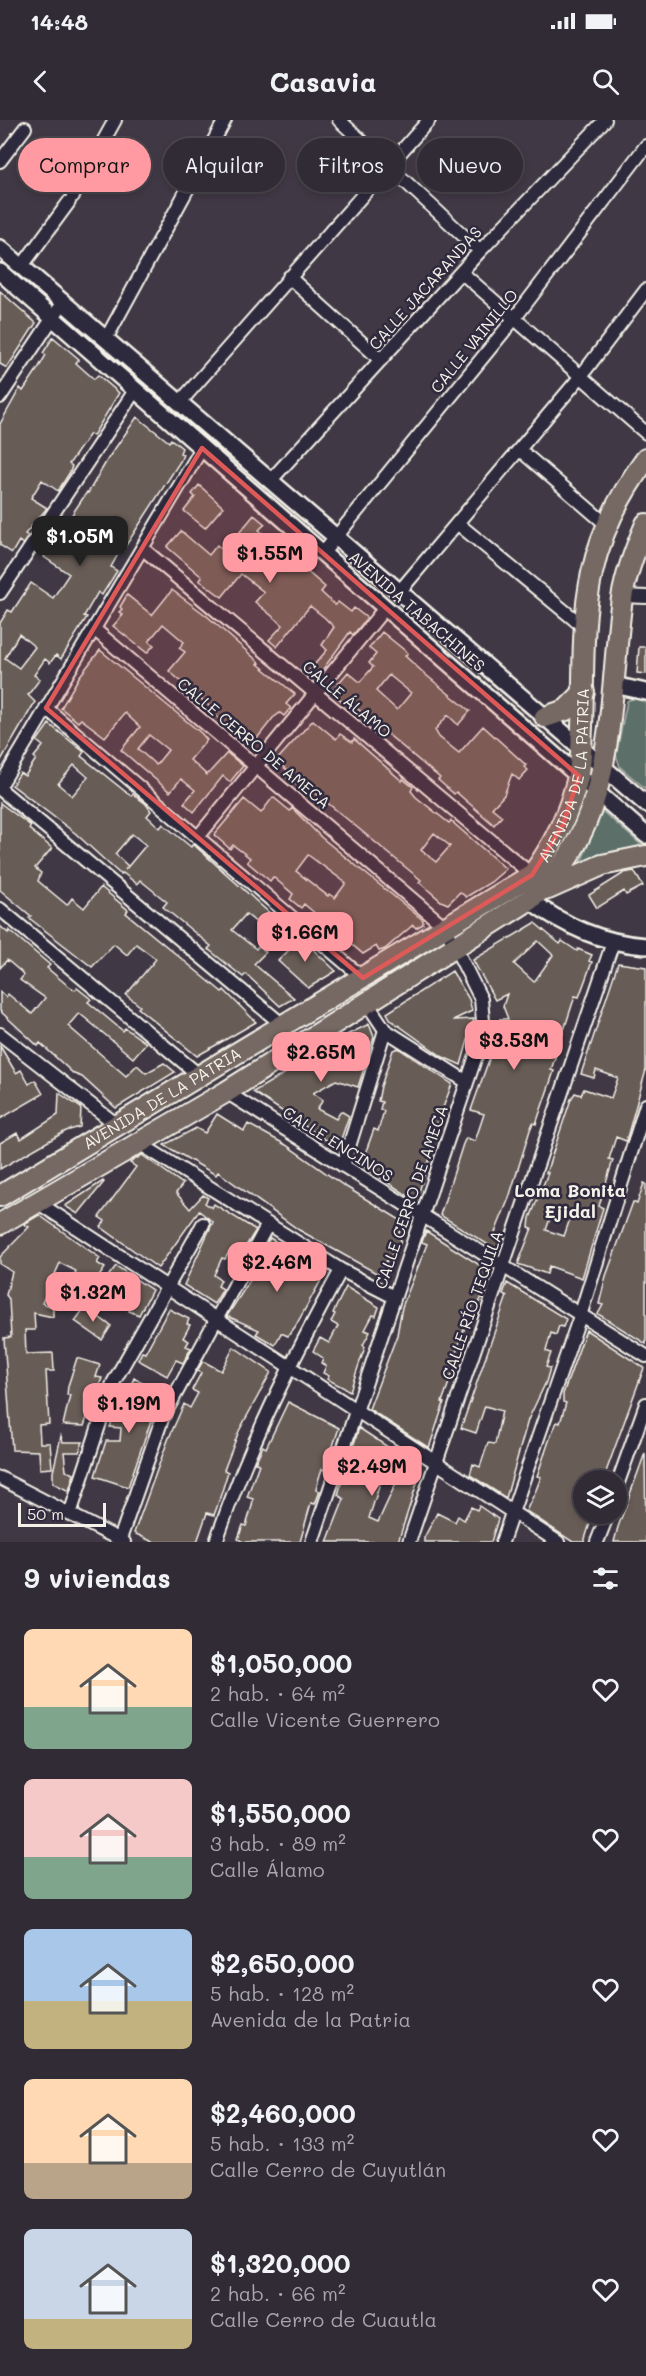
<!DOCTYPE html>
<html lang="es">
<meta charset="utf-8">
<style>
body{margin:0;font-family:Mali,sans-serif;background:#38333c;color:#f1f3f6;height:100vh;display:flex;flex-direction:column;font-size:22px;white-space:nowrap}
*{box-sizing:border-box;margin:0}
p{font-size:20px;color:#a8a7ac}
.icon{flex:none;width:33px;height:33px;fill:none;stroke:currentColor;stroke-width:2;stroke-linecap:round;stroke-linejoin:round}
.map{position:relative;height:1422px;overflow:hidden}
.sheet{display:flex;flex-direction:column;background:#302b34;flex:1}
.sheet>*{flex:none}
.banner{position:absolute;left:18px;top:18px;width:610px;height:54px;display:flex;gap:12px}
.tools{position:absolute;left:573px;top:1350px;display:grid;gap:12px}
.tools a{display:grid;place-items:center;width:54px;height:54px;border-radius:50%;background:#302b34;box-shadow:0 3px 9px #0003,0 0 0 2px #4b474f;font-size:30px}
.scale{position:absolute;left:18px;bottom:15px;width:88px;box-sizing:border-box;padding-left:6px;border:3px solid #f4f1e8;border-top:0;font-size:16px;line-height:21px;white-space:nowrap;color:#f4f1e8;-webkit-text-stroke:4px #2f2a3d;paint-order:stroke}
.price{position:absolute;translate:-50% -51px;padding:0 14px;border-radius:12px;background:#ff9aa2;color:#111;font-size:20px;line-height:39px;filter:drop-shadow(0 2px 3px #0008)}
.price::after{content:'';position:absolute;left:50%;top:36px;width:18px;height:14px;margin-left:-9px;background:inherit;clip-path:polygon(0 0,100% 0,50% 100%)}
.price.current{background:#222;color:#fff}
ul{padding:0;list-style:none}
li{display:flex;align-items:center;gap:18px;height:150px;padding:0 24px}
li span{display:grid;place-items:center;flex:none;width:168px;height:120px;border-radius:9px;color:#555}
li>.icon{margin-inline-start:auto}
span .icon{width:72px;height:72px;fill:#fffc;stroke-width:1}
li b{font-size:26px}
h2{display:flex;justify-content:space-between;align-items:center;height:72px;padding:0 24px;font-size:26px}
.chip{padding:0 21px;border-radius:27px;background:#302b34;box-shadow:0 3px 9px #0003,0 0 0 2px #4b474f;font-size:21px;line-height:54px}
.chip.current{background:#ff9aa2;color:#111}
.status{display:flex;justify-content:space-between;align-items:center;height:42px;padding:0 30px;background:#302b34;direction:ltr}
.status svg{height:16px;fill:currentColor}
header{display:flex;justify-content:space-between;align-items:center;height:78px;padding:0 24px;background:#302b34;font-size:27px;font-weight:700}
.map>svg:first-child{display:block}
.green{fill:#5b6f69;stroke:#a8b0a8;stroke-width:1.5}
.building{fill:#675b57;stroke:#f4f1e8;stroke-width:1.5;fill-rule:evenodd}
.lines{fill:none;stroke-linecap:round;stroke-linejoin:round}
.minor-casing{stroke:#f4f1e8;stroke-width:16}
.tertiary-casing{stroke:#f4f1e8;stroke-width:20}
.primary-casing{stroke:#f4f1e8;stroke-width:24}
.minor{stroke:#2f2a3d;stroke-width:12}
.tertiary{stroke:#2f2a3d;stroke-width:15}
.primary{stroke:#766964;stroke-width:20}
.marked{fill:#de5a58;fill-opacity:0.2;stroke:#de5a58;stroke-width:4.5;stroke-linejoin:round}
.labels{text-anchor:middle;stroke-width:5;stroke-linejoin:round;paint-order:stroke}
.street-label{font-size:16px;fill:#f4f1e8;stroke:#2f2a3d}
.neighbourhood-label{font-size:18px;font-weight:bold;fill:#f4f1e8;stroke:#2f2a3d}
</style>
<div class="status"><b>14:48</b><svg viewBox="0 0 49 12"><path d="M0 12V9h3v3zM5 12V6h3v6zM10 12V3h3v9zM15 12V0h3v12zM26 1h20v11H26zM47 4h2v5h-2z"/></svg></div>
<header><svg class="icon" aria-label="back" viewBox="0 0 24 24"><path d="M15 5l-7 7 7 7"/></svg>Casavia<svg class="icon" aria-label="search" viewBox="0 0 24 24"><circle cx="10" cy="10" r="6"/><path d="M15 15l6 6"/></svg></header>
<div class="map">
<svg width="646" height="1422" viewBox="0 0 646 1422">
<rect width="100%" height="100%" fill="#403945"/>
<filter id="ink" filterUnits="userSpaceOnUse"><feTurbulence type="fractalNoise" baseFrequency=".0167" numOctaves="2"/><feDisplacementMap in="SourceGraphic" scale="12" xChannelSelector="R" yChannelSelector="G"/><feConvolveMatrix kernelMatrix="1 2 1 2 8 2 1 2 1" color-interpolation-filters="sRGB"/></filter>
<g filter="url(#ink)">
<path class="green" d="M636 577 646 581V669L620 647 616 635 627 581Z
M602 691 646 729 580 745Z"/>
<path class="building" d="M0 171 36 203 7 248 0 244Z
M53 217 79 239 76 243 94 259 98 255 119 273 93 316 90 314 69 344 72 346 70 352 58 371 42 360 31 378 47 388 25 414 28 416 23 424 19 421 12 433 0 425V304L20 268 23 271 39 247 46 235 43 233Z
M137 297 169 322 171 319 182 328 180 333 183 334 181 340 123 430 121 429 111 447 117 451 102 475 98 472 84 496 87 497 61 539 56 535 50 543 45 539 34 555 40 559 28 575 35 582 0 642V503L8 490 12 492 31 463 53 478 69 454 44 437 51 425 48 424 64 400 67 402 87 372 88 373 109 337ZM19 514 35 527 19 548 5 538Z
M199 365 223 387 205 408 184 391 195 377 192 374Z
M254 395 265 404 259 410 325 467 321 472 335 485 338 482 351 492 354 488 367 498 353 515 350 512 316 559 308 552 327 530 322 525 334 507 325 498 310 486 277 527 269 520 283 505 255 482 264 472 241 454 222 477 199 460 202 457 167 427 181 411 209 435 217 425 224 431Z
M172 470 207 496 260 543 258 544 295 574 286 584 291 588 288 591 284 596 280 593 273 598 255 621 230 600 226 605 215 595 217 593 169 551 185 532 179 528 184 522 163 504 149 521 154 525 147 533 113 506 123 495 119 492 122 489 120 487 127 475 152 495Z
M382 512 408 533 405 536 426 555 470 591 458 605 448 595 435 610 439 617 459 633 483 606 526 645 524 647 528 650 519 660 512 654 504 675 492 688 502 696 494 705 456 672 454 674 438 660 440 658 348 581 345 584 331 572 348 552 360 562 373 547 369 543 376 534 369 528ZM389 555 411 573 397 590 376 571Z
M639 527H646V554L637 553Z
M100 530 201 613 207 620 190 640 207 655 227 633 243 646 230 662 223 656 194 692 184 683 195 670 181 659 170 672 121 630 140 607 125 593 105 617 81 599 78 602 61 588 79 557ZM149 615 168 630 156 645 138 629Z
M313 600 336 619 340 614 352 622 354 619 402 661 403 659 413 667 411 671 416 677 449 703 451 701 506 749 491 762 466 777 460 772 448 784 441 781 419 762 421 760 319 676 300 661 297 665 285 655 288 651 276 641ZM434 713 450 726 436 742 421 730Z
M49 604 84 632 81 636 131 676 133 674 146 684 151 691 147 696 160 708 163 704 191 727 193 724 274 797 264 809 246 794 232 810 256 829 259 826 266 832 254 844 294 878 280 886 246 854 243 857 208 829 211 826 163 787 167 782 140 760 137 764 123 753 121 755 75 713 12 665 20 653 25 656 36 639 34 637 43 626 37 621ZM74 645 88 657 72 676 58 664ZM132 714 146 725 125 750 128 746 115 734Z
M273 677 290 691 292 688 322 718 423 800V804L416 808 413 805 385 829 379 831 376 826 363 834 304 784 301 788 290 779 293 774 273 757 270 761 247 742 250 738 233 725 230 729 214 715 244 679 261 693ZM308 735 346 763 335 778 329 774 328 776 296 751Z
M0 683 31 706 29 709 52 728 35 748 41 753 38 761 67 785 72 778 84 788 101 767 128 790 126 793 216 867 222 872 224 870 256 902 197 936 138 888 140 886 126 875 156 839 136 824 127 835 114 824 92 847 29 798 31 796 0 770Z
M634 751 643 766 626 775 624 771 597 788 589 775 624 753Z
M535 803 560 824 562 821 577 831 578 829 592 835 589 841 592 842 579 877 575 876 551 950 554 951 549 966 536 1004 533 1003 530 1010 509 1078 494 1115 501 1118 495 1129 440 1095 463 1024 466 1018 475 1021 484 994 471 990 500 909 497 908 500 899H508L503 886 507 874 495 880 473 840ZM538 821 553 835 534 862 514 844Z
M0 806 8 813 9 810 50 845 47 848 66 864 75 870 77 868 91 879 88 882 123 911 125 908 146 923 133 938 79 893 68 906 126 956 137 945 146 953 164 943 175 952 116 988 82 957 74 954 40 923 38 926 0 891V872L6 877 8 874 32 894 45 878 20 860 23 856 21 852 7 840 0 848Z
M295 815 305 822 336 851 308 868 278 841 291 828 288 825Z
M618 843 646 847V950L626 1021 616 1017 609 1039 613 1040 599 1086 603 1088 582 1158 549 1146 547 1154 518 1144 532 1108 529 1107 530 1098 548 1053H546L571 979 575 973 581 975 584 969 611 978 618 958 596 950 594 958 581 954ZM553 1090 571 1096 564 1116 546 1110Z
M452 851 469 879 472 891 453 900 474 899 461 945 443 937 391 900 387 893Z
M369 904 374 917 358 967 336 960 313 973 323 980 317 989 336 999 341 991 349 996 339 1025 326 1020 253 972 328 928 326 925Z
M0 926 16 953 21 950 29 964 35 960 43 974 0 999Z
M398 928 452 964 433 1014 428 1035H431L416 1081 361 1045 374 1009 378 1011 384 991 380 989 382 982 378 981 381 966 393 930Z
M59 973 81 988 80 1007 66 1011 0 1049V1023L17 1013 21 1019 58 995Z
M217 994 244 1011 248 1004 286 1025 343 1065 405 1103 397 1116 401 1120 397 1132 395 1131 388 1139 378 1154 299 1110 218 1052 216 1055 164 1025 196 1008 205 1013Z
M142 1035 183 1064 176 1073 190 1089 203 1075 208 1078 205 1083 212 1088 214 1084 256 1110 239 1137 229 1132 225 1139 222 1138 214 1155 221 1160 218 1166 223 1169 214 1184 184 1165 213 1102 199 1091 158 1148 101 1107 105 1101 99 1097 136 1047 130 1043Z
M103 1061 104 1062 78 1094 65 1086Z
M644 1063 646 1064V1224L598 1194 603 1185 599 1184 606 1156 633 1082 637 1084Z
M39 1095 100 1138 97 1143 105 1148 93 1165 84 1163 80 1169 71 1162 76 1151 60 1143 42 1183 53 1187V1197L34 1193 35 1210H25L26 1234 53 1233 54 1251H46L49 1304 39 1305 40 1323H50L52 1348 40 1349 39 1331 12 1330 4 1218 11 1217 9 1179 6 1175 12 1152 0 1144V1137L29 1107 24 1104Z
M426 1111 489 1151 481 1179 479 1183 474 1182 460 1221 451 1248 454 1249 442 1282 444 1283 429 1328 369 1289 397 1215 402 1187 427 1124 422 1122Z
M270 1118 325 1153 295 1207 288 1216 281 1213 275 1225 256 1214 259 1210 227 1196 256 1151 260 1143 257 1142Z
M116 1146 152 1170 139 1195 129 1191 135 1179 106 1159Z
M507 1163 566 1199 563 1207 559 1206 556 1215 551 1213 546 1231 551 1233 546 1247 550 1248 546 1262 528 1300 506 1378 470 1355 473 1344 480 1347 488 1323 495 1324 502 1291 485 1286 476 1313 461 1308 507 1176 503 1174Z
M346 1167 379 1187 376 1196 373 1195 365 1210 370 1212 363 1225 365 1227 350 1271 327 1259 329 1256 323 1253 326 1246 321 1243 323 1238 313 1231 320 1218 329 1223 338 1206 331 1202 335 1194 333 1193Z
M85 1187 111 1206 102 1220 75 1201Z
M169 1189 189 1199 187 1204 190 1205 183 1218 189 1221 186 1226 191 1228 183 1243 176 1240 167 1256 138 1240 142 1232 145 1233Z
M586 1210 644 1248 603 1360H584V1394H593L584 1422H573L526 1391 536 1370 541 1357 537 1356 551 1315 557 1302 560 1303 566 1283 563 1282V1274Z
M234 1227 271 1252 239 1311 224 1350 228 1352 217 1387 214 1395 207 1393 197 1422H153L134 1413 168 1320 184 1284 190 1288 198 1273 192 1270 201 1253 197 1251 203 1241 221 1251Z
M77 1238 100 1245 96 1257 102 1258 84 1306 63 1305 70 1275H67L68 1266Z
M134 1258 161 1272 128 1367 95 1356 106 1321H120L121 1308 110 1307 116 1289 120 1290Z
M288 1282 339 1308 325 1350 322 1349 318 1361 316 1370 320 1371 315 1384 311 1383 300 1422H243L238 1419 243 1405 246 1406 252 1386 253 1379 247 1377 259 1344 255 1343 263 1326 266 1328Z
M359 1308 391 1329 369 1398 378 1402 404 1346 420 1354 398 1422H327L344 1379 338 1375 342 1361 346 1363 359 1338 351 1333Z
M61 1316 63 1322H83L79 1332H64L66 1351 74 1354 69 1371 53 1363V1352Z
M645 1333 646 1422H614L618 1407Z
M479 1386 498 1399 491 1422H424V1418L437 1393 455 1402 458 1396 464 1400 471 1387 477 1390Z"/>
<g class="lines">
<g class="minor-casing">
<path id="minor" d="M339 0 480 131
M0 41 25 8
M73 76 115 0
M22 146 69 82
M461 152 646 313
M289 157 381 240
M107 217 225 0
M0 277 64 181
M181 281 429 0
M520 330 607 405
M271 360 480 131 605 0
M457 403 585 508
M142 428 532 755
M323 433 514 199 646 26
M399 472 581 256 646 170
M0 473 136 269
M622 476 646 477
M94 509 445 807 481 879 483 901 478 930 312 1422
M46 588 363 858
M0 666 202 328
M0 669 284 906
M198 717 385 488
M0 789 200 956
M367 883 385 910 467 962
M0 914 117 1005
M226 972 646 1236
M139 1023 341 1150 394 1177
M343 1046 385 910
M37 1082 558 1422
M0 1358 124 1422
M616 1368 646 1284
M70 1394 113 1263 203 1104
M119 1422 162 1299 268 1104
M216 1422C248 1326 293 1238 341 1150
M409 1422 613 822
M502 1422 580 1196 646 985
M597 1422 608 1394"/>
</g>
<g class="tertiary-casing">
<path id="tertiary" d="M0 128 646 684
M0 152 646 715
M614 565 646 572
M529 780C565 806 602 823 646 826"/>
</g>
<g class="primary-casing">
<g id="primary">
<path d="M545 597 566 590 584 572"/>
<path d="M548 769 602 745 646 736"/>
<path id="s1" d="M0 1076 532 755C554 725 569 694 578 657 582 642 581 624 582 607 584 557 581 503 592 453 601 411 621 373 646 339"/>
<path d="M0 1104 226 972 529 780C618 711 608 579 622 478 626 453 636 427 646 404"/>
</g>
</g>
<use href="#minor" class="minor"/>
<use href="#tertiary" class="tertiary"/>
<use href="#primary" class="primary"/>
</g>
</g>
<path class="marked" d="M202 328 579 656 563 705 532 755 363 858 46 588Z"/>
<g class="labels">
<g class="street-label">
<text transform="translate(425 168) rotate(-48)" y="6">CALLE JACARANDAS</text>
<text transform="translate(474 221) rotate(-51)" y="6">CALLE VAINILLO</text>
<text transform="translate(417 491) rotate(41)" y="6">AVENIDA TABACHINES</text>
<text transform="translate(347 579) rotate(40)" y="6">CALLE ÁLAMO</text>
<text transform="translate(254 623) rotate(40)" y="6">CALLE CERRO DE AMECA</text>
<text dy="6" stroke="none"><textPath href="#s1" startOffset="729">AVENIDA DE LA PATRIA</textPath></text>
<text dy="6" stroke="none"><textPath href="#s1" startOffset="189">AVENIDA DE LA PATRIA</textPath></text>
<text transform="translate(338 1024) rotate(32)" y="6">CALLE ENCINOS</text>
<text transform="translate(411 1077) rotate(-71)" y="6">CALLE CERRO DE AMECA</text>
<text transform="translate(472 1185) rotate(-71)" y="6">CALLE RÍO TEQUILA</text>
</g>
<g class="neighbourhood-label">
<text x="570" y="1077">Loma Bonita<tspan x="570" dy="21">Ejidal</tspan></text>
</g>
</g>
</svg>
<div class="tools">
<a><svg class="icon" aria-label="layers" viewBox="0 0 24 24"><path d="M12 4l9 5-9 5-9-5zM3 14l9 5 9-5"/></svg></a>
</div>
<div class="scale">50 m</div>
<b class="price current" style="left:80px;top:447px">$1.05M</b>
<b class="price" style="left:270px;top:464px">$1.55M</b>
<b class="price" style="left:305px;top:843px">$1.66M</b>
<b class="price" style="left:514px;top:951px">$3.53M</b>
<b class="price" style="left:321px;top:963px">$2.65M</b>
<b class="price" style="left:277px;top:1173px">$2.46M</b>
<b class="price" style="left:93px;top:1203px">$1.32M</b>
<b class="price" style="left:129px;top:1314px">$1.19M</b>
<b class="price" style="left:372px;top:1377px">$2.49M</b>
<div class="banner">
<a class="chip current">Comprar</a>
<a class="chip">Alquilar</a>
<a class="chip">Filtros</a>
<a class="chip">Nuevo</a>
</div>
</div>
<section class="sheet">
<h2>9 viviendas<svg class="icon" aria-label="filters" viewBox="0 0 24 24"><path d="M4 7h16M4 17h16"/><circle cx="9" cy="7" r="2"/><circle cx="15" cy="17" r="2"/></svg></h2>
<ul>
<li><span style="background:linear-gradient(#ffd9b3 65%,#7fa58c 0)"><svg class="icon" aria-label="home" viewBox="0 0 24 24"><path d="M3 11l9-7 9 7M6 9v11h12V9"/></svg></span><div><b>$1,050,000</b><p>2 hab. · 64 m²</p><p>Calle Vicente Guerrero</p></div><svg class="icon" aria-label="heart" viewBox="0 0 24 24"><path d="M12 20l-8-8c-3-5 5-10 8-4 3-6 11-1 8 4z"/></svg></li>
<li><span style="background:linear-gradient(#f6c9c9 65%,#7fa58c 0)"><svg class="icon" aria-label="home" viewBox="0 0 24 24"><path d="M3 11l9-7 9 7M6 9v11h12V9"/></svg></span><div><b>$1,550,000</b><p>3 hab. · 89 m²</p><p>Calle Álamo</p></div><svg class="icon" aria-label="heart" viewBox="0 0 24 24"><path d="M12 20l-8-8c-3-5 5-10 8-4 3-6 11-1 8 4z"/></svg></li>
<li><span style="background:linear-gradient(#a9c7e8 60%,#c2b280 0)"><svg class="icon" aria-label="home" viewBox="0 0 24 24"><path d="M3 11l9-7 9 7M6 9v11h12V9"/></svg></span><div><b>$2,650,000</b><p>5 hab. · 128 m²</p><p>Avenida de la Patria</p></div><svg class="icon" aria-label="heart" viewBox="0 0 24 24"><path d="M12 20l-8-8c-3-5 5-10 8-4 3-6 11-1 8 4z"/></svg></li>
<li><span style="background:linear-gradient(#ffd9b3 70%,#b9a48a 0)"><svg class="icon" aria-label="home" viewBox="0 0 24 24"><path d="M3 11l9-7 9 7M6 9v11h12V9"/></svg></span><div><b>$2,460,000</b><p>5 hab. · 133 m²</p><p>Calle Cerro de Cuyutlán</p></div><svg class="icon" aria-label="heart" viewBox="0 0 24 24"><path d="M12 20l-8-8c-3-5 5-10 8-4 3-6 11-1 8 4z"/></svg></li>
<li><span style="background:linear-gradient(#c9d6e8 75%,#c2b280 0)"><svg class="icon" aria-label="home" viewBox="0 0 24 24"><path d="M3 11l9-7 9 7M6 9v11h12V9"/></svg></span><div><b>$1,320,000</b><p>2 hab. · 66 m²</p><p>Calle Cerro de Cuautla</p></div><svg class="icon" aria-label="heart" viewBox="0 0 24 24"><path d="M12 20l-8-8c-3-5 5-10 8-4 3-6 11-1 8 4z"/></svg></li>
</ul>
</section>
